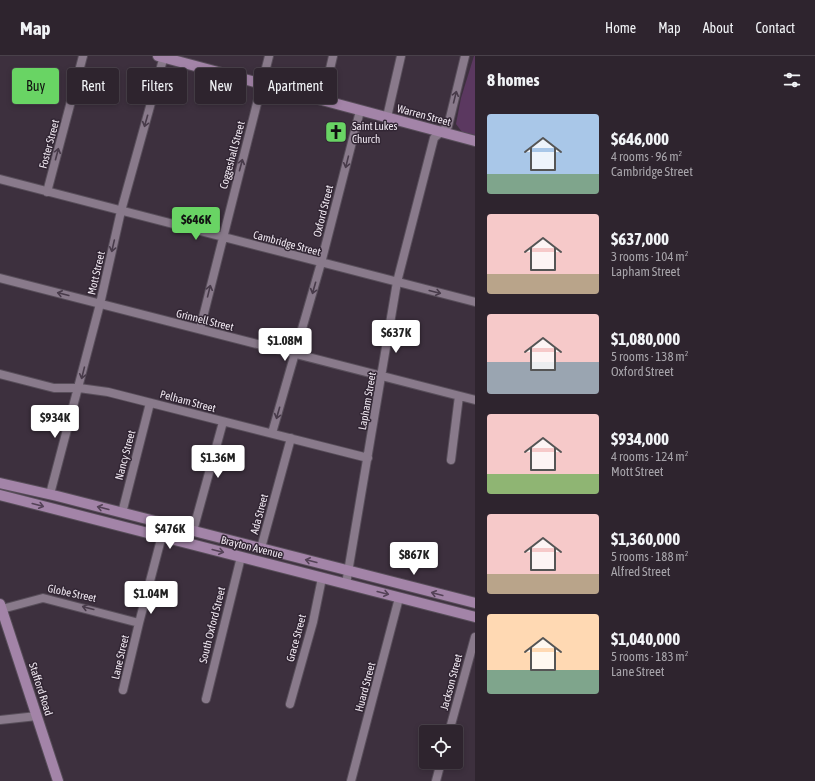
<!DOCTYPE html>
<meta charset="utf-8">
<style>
body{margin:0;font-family:"Asap Condensed",sans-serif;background:#3a303a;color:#f1f3f6;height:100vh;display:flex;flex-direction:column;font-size:15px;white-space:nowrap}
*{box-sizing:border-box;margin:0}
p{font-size:13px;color:#a7a4aa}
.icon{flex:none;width:22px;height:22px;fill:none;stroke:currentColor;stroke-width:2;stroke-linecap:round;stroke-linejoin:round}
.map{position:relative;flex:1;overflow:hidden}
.drawer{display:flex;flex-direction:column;background:#2e242e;width:340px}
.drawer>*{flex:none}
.top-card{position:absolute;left:12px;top:12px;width:380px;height:36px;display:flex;gap:8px}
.tools{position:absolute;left:419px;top:669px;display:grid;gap:8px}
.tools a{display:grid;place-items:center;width:44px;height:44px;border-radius:4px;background:#2e242e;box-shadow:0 2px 6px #0003,0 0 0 1px #49414a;font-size:20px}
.price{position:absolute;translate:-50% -34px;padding:0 9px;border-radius:4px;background:#fff;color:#222;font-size:13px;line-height:26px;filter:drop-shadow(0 1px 2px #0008)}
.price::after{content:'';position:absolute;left:50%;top:24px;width:12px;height:9px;margin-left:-6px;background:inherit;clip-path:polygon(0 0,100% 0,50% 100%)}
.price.active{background:#69d464;color:#111}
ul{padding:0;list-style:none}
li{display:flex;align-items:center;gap:12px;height:100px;padding:0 12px}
li span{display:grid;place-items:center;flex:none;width:112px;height:80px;border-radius:4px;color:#555}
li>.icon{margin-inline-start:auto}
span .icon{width:48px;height:48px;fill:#fffc;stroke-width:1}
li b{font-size:17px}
h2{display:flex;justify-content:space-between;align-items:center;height:48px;padding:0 12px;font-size:17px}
.chip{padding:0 14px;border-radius:4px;background:#2e242e;box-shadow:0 2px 6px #0003,0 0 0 1px #49414a;font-size:14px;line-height:36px}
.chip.active{background:#69d464;color:#111}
header{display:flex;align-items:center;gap:24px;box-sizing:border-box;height:56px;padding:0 20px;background:#2e242e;border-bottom:1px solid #49414a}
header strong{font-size:19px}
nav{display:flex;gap:22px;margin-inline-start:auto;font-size:14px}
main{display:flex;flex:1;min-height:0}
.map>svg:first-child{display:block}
.green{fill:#5b3860}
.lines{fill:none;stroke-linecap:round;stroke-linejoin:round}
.street-casing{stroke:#584e5a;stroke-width:10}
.secondary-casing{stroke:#584e5a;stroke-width:12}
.street{stroke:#897a8b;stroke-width:8}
.secondary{stroke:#a384a8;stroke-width:10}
.oneway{stroke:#483b4a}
.oneway2{stroke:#544257}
.labels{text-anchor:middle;stroke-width:3;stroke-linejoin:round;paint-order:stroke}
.street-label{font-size:11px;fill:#f0e8f1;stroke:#322634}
.poi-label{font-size:11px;fill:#f0e8f1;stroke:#322634;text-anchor:start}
</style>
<header>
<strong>Map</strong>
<nav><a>Home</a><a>Map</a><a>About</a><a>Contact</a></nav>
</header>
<main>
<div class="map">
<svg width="475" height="725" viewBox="0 0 475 725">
<rect width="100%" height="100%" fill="#3d303e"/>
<path class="green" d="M474 0H475V79L462 76 456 68 461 42Z"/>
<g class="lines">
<g class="street-casing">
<path id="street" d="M323 43 333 0
M387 61 401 0
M0 123 475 246
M47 136 83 0
M0 222 475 344
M200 273 269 0
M0 318 54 332H79L108 336 368 402
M272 377 321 207 360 55
M451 404 459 340
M50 438 100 248 121 155 164 0
M122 457 150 347
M193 475 223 366
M261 492 291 382
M346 528 397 226 434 82 448 70 465 0
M2 553 43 542 139 567
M123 634 139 567 165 468
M206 643 241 501
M290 648 313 566 322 522
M0 664 37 660
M449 676 475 581
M351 725 399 542
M436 725 441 706"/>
</g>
<g class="secondary-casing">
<path id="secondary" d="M158 0 475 85
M0 427 57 440 475 547
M0 439 475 561
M0 548 58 725"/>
</g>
<use href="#street" class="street"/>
<use href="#secondary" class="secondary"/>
</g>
<defs><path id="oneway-shaft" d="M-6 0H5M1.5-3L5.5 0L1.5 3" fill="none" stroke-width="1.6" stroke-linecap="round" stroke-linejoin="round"/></defs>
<g class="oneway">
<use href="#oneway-shaft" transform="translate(455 41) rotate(-76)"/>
<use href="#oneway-shaft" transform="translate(146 65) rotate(106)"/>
<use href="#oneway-shaft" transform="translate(57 98) rotate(-75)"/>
<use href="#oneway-shaft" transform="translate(347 106) rotate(104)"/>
<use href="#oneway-shaft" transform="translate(241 109) rotate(-75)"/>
<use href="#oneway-shaft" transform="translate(113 190) rotate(103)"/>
<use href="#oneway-shaft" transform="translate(314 232) rotate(106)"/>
<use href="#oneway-shaft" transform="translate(209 235) rotate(-76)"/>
<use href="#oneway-shaft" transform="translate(435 236) rotate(14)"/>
<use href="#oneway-shaft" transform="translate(63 238) rotate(-166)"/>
<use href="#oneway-shaft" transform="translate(83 317) rotate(104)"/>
<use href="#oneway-shaft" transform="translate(278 357) rotate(106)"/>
<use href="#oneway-shaft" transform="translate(88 552) rotate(-165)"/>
</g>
<g class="oneway2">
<use href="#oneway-shaft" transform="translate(38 449) rotate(15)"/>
<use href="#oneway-shaft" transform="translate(103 452) rotate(-166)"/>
<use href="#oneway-shaft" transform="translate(218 495) rotate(14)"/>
<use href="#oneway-shaft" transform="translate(311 505) rotate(-166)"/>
<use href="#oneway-shaft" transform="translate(383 537) rotate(14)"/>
<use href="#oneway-shaft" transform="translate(437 538) rotate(-165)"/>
</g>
<defs>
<g id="church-square" transform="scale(1.15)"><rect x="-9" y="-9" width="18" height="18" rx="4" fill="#69d464" stroke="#322634"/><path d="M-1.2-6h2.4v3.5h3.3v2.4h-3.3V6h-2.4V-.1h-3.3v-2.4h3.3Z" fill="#111"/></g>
</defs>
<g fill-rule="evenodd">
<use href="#church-square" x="336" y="76"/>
</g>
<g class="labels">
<g class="street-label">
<text transform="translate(424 59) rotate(15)" y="4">Warren Street</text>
<text transform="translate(49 88) rotate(-75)" y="4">Foster Street</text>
<text transform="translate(232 99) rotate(-75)" y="4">Coggeshall Street</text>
<text transform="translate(323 155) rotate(-76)" y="4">Oxford Street</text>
<text transform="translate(287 187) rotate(15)" y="4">Cambridge Street</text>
<text transform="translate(96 217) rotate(-77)" y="4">Mott Street</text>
<text transform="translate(205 264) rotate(14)" y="4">Grinnell Street</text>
<text transform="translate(188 345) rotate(15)" y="4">Pelham Street</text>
<text transform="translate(367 345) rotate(-80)" y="4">Lapham Street</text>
<text transform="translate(125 399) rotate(-75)" y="4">Nancy Street</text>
<text transform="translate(259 458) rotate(-75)" y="4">Ada Street</text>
<text transform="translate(252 491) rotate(14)" y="4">Brayton Avenue</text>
<text transform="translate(72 537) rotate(12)" y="4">Globe Street</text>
<text transform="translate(212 569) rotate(-76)" y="4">South Oxford Street</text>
<text transform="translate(296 582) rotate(-75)" y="4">Grace Street</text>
<text transform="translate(120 601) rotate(-77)" y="4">Lane Street</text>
<text transform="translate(451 626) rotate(-75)" y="4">Jackson Street</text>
<text transform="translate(365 631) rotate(-75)" y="4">Huard Street</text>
<text transform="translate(41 633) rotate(72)" y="4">Stafford Road</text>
</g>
<g class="poi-label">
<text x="352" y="74">Saint Lukes<tspan x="352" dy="13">Church</tspan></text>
</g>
</g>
</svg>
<div class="tools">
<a><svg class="icon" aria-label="locate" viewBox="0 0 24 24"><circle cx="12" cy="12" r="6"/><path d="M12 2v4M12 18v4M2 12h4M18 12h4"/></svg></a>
</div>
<b class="price active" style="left:196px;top:185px">$646K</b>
<b class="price" style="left:396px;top:298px">$637K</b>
<b class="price" style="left:285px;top:306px">$1.08M</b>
<b class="price" style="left:55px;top:383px">$934K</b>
<b class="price" style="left:218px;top:423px">$1.36M</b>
<b class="price" style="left:170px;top:494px">$476K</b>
<b class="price" style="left:414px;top:520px">$867K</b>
<b class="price" style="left:151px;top:559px">$1.04M</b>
<div class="top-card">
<a class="chip active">Buy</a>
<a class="chip">Rent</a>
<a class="chip">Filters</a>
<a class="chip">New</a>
<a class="chip">Apartment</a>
</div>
</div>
<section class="drawer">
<h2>8 homes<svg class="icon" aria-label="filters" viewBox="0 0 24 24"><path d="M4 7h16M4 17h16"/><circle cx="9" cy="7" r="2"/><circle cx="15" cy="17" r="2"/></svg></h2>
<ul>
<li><span style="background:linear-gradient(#a9c7e8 75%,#7fa58c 0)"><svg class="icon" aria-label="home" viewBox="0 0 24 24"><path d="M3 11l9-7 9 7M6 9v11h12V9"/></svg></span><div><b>$646,000</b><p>4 rooms · 96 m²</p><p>Cambridge Street</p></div></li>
<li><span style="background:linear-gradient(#f6c9c9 75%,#b9a48a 0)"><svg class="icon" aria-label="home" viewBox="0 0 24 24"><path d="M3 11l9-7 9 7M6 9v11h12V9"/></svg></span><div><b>$637,000</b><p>3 rooms · 104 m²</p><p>Lapham Street</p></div></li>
<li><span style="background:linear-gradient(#f6c9c9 60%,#9aa5b1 0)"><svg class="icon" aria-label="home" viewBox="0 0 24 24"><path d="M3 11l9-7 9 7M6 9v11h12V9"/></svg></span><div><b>$1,080,000</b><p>5 rooms · 138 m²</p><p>Oxford Street</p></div></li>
<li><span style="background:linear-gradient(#f6c9c9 75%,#8fb573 0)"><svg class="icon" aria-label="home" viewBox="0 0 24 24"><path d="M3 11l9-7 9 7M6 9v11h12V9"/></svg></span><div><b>$934,000</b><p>4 rooms · 124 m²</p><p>Mott Street</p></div></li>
<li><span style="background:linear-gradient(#f6c9c9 75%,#b9a48a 0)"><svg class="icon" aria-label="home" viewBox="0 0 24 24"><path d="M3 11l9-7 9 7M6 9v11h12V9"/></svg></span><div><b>$1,360,000</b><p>5 rooms · 188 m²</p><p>Alfred Street</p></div></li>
<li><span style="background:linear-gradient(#ffd9b3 70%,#7fa58c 0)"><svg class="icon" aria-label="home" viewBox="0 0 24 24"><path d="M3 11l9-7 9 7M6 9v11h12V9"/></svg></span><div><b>$1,040,000</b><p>5 rooms · 183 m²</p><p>Lane Street</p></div></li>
</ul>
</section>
</main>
